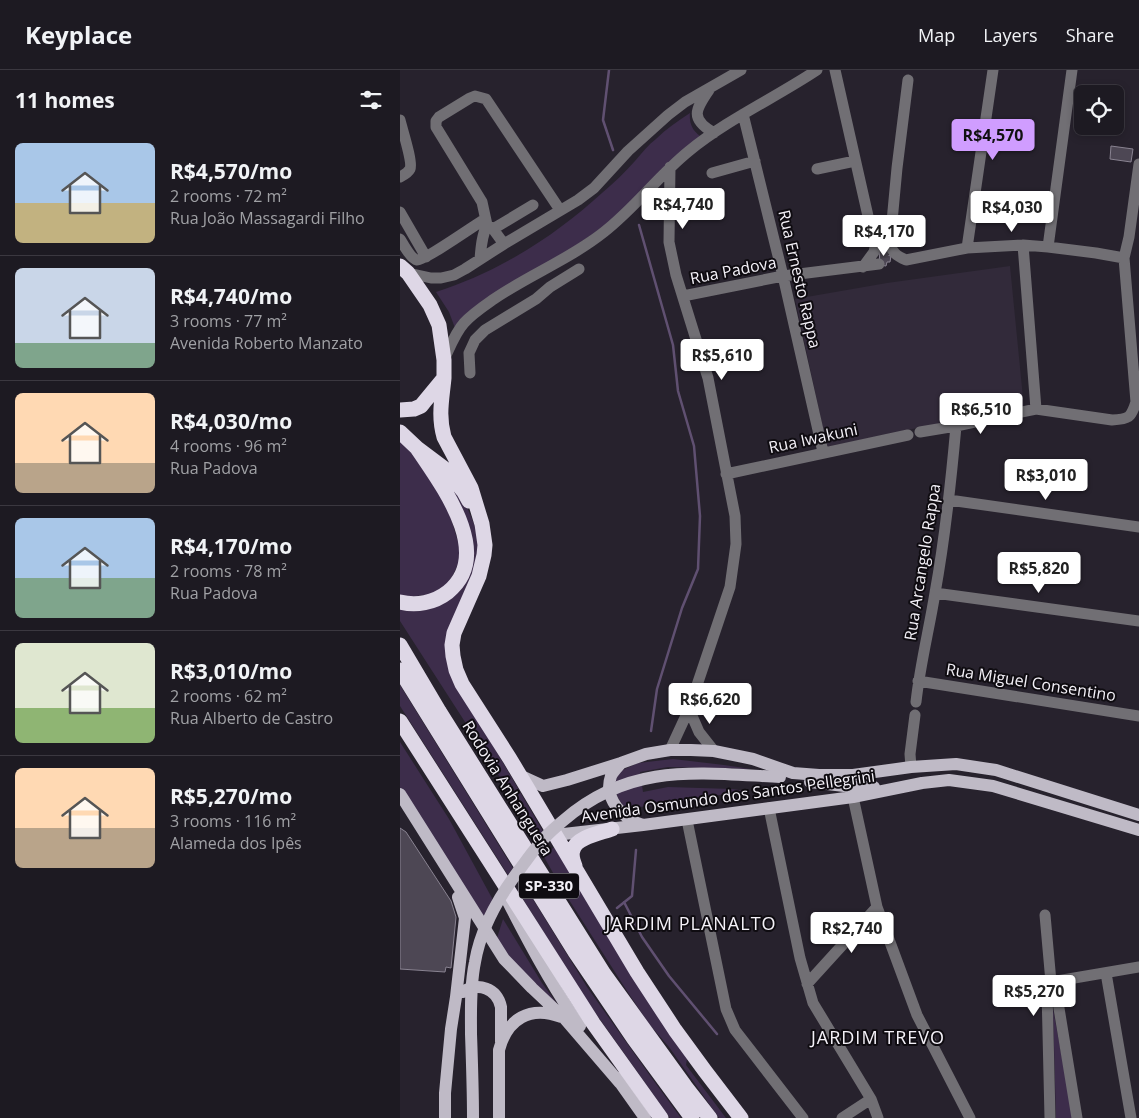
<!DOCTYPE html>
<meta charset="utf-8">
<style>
body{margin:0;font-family:"Open Sans",sans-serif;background:#2a272f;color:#f1f3f6;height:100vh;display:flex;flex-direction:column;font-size:19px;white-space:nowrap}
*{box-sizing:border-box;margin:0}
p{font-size:16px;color:#a0a1a5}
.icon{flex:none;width:28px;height:28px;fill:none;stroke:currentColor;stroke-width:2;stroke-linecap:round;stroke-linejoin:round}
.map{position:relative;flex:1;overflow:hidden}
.drawer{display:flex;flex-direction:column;background:#1d1a22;width:400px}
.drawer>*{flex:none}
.buttons{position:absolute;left:674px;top:15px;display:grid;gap:10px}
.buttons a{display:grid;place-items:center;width:50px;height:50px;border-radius:8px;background:#1d1a22;box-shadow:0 2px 8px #0003,0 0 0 1px #3b3840;font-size:25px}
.price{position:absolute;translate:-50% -42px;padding:0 11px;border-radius:5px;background:#fff;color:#222;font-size:16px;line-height:32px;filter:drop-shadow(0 1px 2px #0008)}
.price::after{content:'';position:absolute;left:50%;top:30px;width:15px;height:11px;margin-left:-8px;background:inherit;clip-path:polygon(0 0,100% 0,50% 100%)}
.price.on{background:#d09dff;color:#111}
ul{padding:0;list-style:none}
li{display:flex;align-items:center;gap:15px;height:125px;padding:0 15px}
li+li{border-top:1px solid #3b3840}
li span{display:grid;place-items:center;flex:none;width:140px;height:100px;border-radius:8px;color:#555}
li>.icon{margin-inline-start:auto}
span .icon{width:60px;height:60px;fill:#fffc;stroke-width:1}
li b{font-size:21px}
h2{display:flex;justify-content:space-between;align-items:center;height:60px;padding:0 15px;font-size:21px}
header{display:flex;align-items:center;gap:30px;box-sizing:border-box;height:70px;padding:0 25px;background:#1d1a22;border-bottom:1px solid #3b3840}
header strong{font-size:24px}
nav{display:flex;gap:28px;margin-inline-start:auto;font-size:18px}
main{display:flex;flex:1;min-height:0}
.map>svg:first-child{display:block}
.built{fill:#322a3a}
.green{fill:#3d2d4b}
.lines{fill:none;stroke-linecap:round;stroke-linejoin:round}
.stream{stroke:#605071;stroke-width:2.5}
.building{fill:#4d4754;stroke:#898391}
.minor-tunnel{stroke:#46414b;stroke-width:11;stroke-dasharray:11 5.5;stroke-linecap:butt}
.minor{stroke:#716f74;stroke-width:11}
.major{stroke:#bfbac6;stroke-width:12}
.highway{stroke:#ded7e6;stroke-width:15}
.major-bridge{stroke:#bfbac6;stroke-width:12}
.labels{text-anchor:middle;stroke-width:4;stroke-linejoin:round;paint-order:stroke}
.shield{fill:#0f0c11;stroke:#afacb3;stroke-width:1}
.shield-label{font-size:15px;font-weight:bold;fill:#f4f1f8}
.street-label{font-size:16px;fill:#f4f1f8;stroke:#0f0c11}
.neighbourhood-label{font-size:18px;letter-spacing:1px;fill:#f4f1f8;stroke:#0f0c11}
</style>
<header>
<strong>Keyplace</strong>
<nav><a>Map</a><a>Layers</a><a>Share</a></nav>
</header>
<main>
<section class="drawer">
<h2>11 homes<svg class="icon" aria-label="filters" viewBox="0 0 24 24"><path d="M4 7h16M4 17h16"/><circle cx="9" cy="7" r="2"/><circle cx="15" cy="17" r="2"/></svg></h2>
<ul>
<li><span style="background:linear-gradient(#a9c7e8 60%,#c2b280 0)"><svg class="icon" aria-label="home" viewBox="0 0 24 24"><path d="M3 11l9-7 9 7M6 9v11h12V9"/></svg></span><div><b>R$4,570/mo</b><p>2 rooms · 72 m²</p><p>Rua João Massagardi Filho</p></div></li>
<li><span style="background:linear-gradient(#c9d6e8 75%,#7fa58c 0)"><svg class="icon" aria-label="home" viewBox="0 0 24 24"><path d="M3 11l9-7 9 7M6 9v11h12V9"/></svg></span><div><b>R$4,740/mo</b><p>3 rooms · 77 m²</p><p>Avenida Roberto Manzato</p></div></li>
<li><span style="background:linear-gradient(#ffd9b3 70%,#b9a48a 0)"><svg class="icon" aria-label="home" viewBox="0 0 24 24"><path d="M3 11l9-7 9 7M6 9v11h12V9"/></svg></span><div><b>R$4,030/mo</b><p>4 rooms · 96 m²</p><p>Rua Padova</p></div></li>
<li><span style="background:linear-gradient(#a9c7e8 60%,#7fa58c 0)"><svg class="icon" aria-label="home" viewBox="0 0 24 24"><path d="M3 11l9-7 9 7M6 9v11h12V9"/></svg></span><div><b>R$4,170/mo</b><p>2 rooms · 78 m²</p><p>Rua Padova</p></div></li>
<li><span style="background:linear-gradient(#dfe7d0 65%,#8fb573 0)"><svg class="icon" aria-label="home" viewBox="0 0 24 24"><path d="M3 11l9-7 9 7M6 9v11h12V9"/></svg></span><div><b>R$3,010/mo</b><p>2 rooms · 62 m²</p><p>Rua Alberto de Castro</p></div></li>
<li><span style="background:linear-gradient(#ffd9b3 60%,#b9a48a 0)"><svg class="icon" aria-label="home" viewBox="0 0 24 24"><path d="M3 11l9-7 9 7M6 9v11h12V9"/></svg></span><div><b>R$5,270/mo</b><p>3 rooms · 116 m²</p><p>Alameda dos Ipês</p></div></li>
</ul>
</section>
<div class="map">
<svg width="739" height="1048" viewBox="0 0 739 1048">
<rect width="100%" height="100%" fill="#27222d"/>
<path class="built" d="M610 196 624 338 517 358 427 377 395 229 487 213Z"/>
<path class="green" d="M290 43C289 53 292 60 300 66L225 142 55 258 49 242 36 222C98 202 154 167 202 123 214 113 225 102 235 91 242 83 248 75 256 69 266 59 278 51 290 43Z
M0 369 15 386 47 435 62 485 49 514 33 524 0 528Z
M39 405 64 430 75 456 78 472V484L75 499 55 545 60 619 144 763 136 771 94 697 0 551V539L15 541 68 502Z
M0 615 113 798 108 805 0 636Z
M0 672 49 749 93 830 85 848 0 720Z
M273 689 324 695 351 699 268 697 240 702 243 722 268 717 332 719 346 721 227 739C215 728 213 718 218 702L238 693Z
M154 777 287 989 286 995 326 1048H319L269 977 249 954 227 921 164 822 144 787Z
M123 813 187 917 251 1007 281 1048H270L182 924 118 821Z
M103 849 142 913 163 942 125 906 96 871Z
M653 939 673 1048H656Z"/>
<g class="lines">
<path class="stream" d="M209 0 203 50 213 80
M239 155 273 275 278 321 294 376 300 446 298 499 282 538 257 619 251 661
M224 832 242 867 269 906 317 964
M217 838 232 826 236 780"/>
</g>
<path class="building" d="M711 76 733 79 731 92 710 89Z
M480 179H488L487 185 491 186 490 192H487L486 196 479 195Z
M0 758 6 762 51 831 56 847 51 898 46 897 45 902 0 899Z"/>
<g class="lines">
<path class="minor-tunnel" d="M480 183 488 182"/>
<path class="minor" d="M435 0 475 177 474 182 463 197
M508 10 497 98 490 173C492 183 497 186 506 190L567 178 623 175 648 177 696 183 724 188
M309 20C295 40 290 49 314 63
M343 44 383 206 423 382
M0 50C2 59 13 92 10 99 8 103 4 105 0 107
M417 99 455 91
M312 103 355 91
M0 142 26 187
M93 159 133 135
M0 169C3 174 11 189 17 190 24 191 75 155 85 149
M104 174 93 159 87 155 82 132 36 57V51L39 47 70 28 75 26 86 29 160 140
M623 175 636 339
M648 177 672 0
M567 178 593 0
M80 189C81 177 82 165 87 155
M8 203 31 208H41L54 205 65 199 104 174 178 130 194 118 228 81 268 45 285 32 341 0
M283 226 383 206 479 194
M44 290C50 277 55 263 64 253 72 244 84 236 94 229 129 205 170 189 204 162 235 138 258 106 289 81 328 49 375 28 417 0
M70 303 69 283 75 270 85 260 136 229 150 217 179 199
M520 362 556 356 636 339 712 350C729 349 731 348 736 332L724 188 729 167 739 94
M326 404 508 365
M549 430 739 457
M535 523 739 551
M518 611 739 646
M516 632C520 595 529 560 535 523 545 468 551 412 556 356
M289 639 299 662 314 681
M270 680 289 639 330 517 336 474 335 446 308 308 276 205 269 172 270 97
M511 697 510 684 515 645
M453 727 477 837 517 945 570 1048
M369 738 400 888 413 933 471 1029 478 1048
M287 750 326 939 335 960 403 1048
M645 845 651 912 647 920 650 1048
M706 903 731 1048
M651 912 739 897
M407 914 477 837
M647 920 657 926 677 1048
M442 1048 471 1029"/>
<path class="major" d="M221 693C218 697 213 701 211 706 203 729 223 749 243 755
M119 705 143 716 167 710 221 693 246 684 270 680H291L314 681 353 689 393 703 419 705H453L511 697 556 694 596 700 739 745
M410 712 453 717H474
M0 724 104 889 132 918 165 949 220 1013
M155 765 243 755 453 727 522 713 549 710 593 716 739 760
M104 824C127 869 151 915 180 956
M63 922C78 912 97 918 101 937V972
M216 1007 245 1048
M45 1048V1023L51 959 56 927 65 848 58 827
M99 1048V980C107 949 130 935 161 947"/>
<path class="highway" d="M0 196 8 203 30 235 39 255 44 290V308L25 331 21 336 14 339 0 340
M44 308C42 329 38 346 44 367L71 418 82 454 85 475 84 485 79 506 54 563 52 575 53 586 56 600 62 614 110 689 237 902 275 960 305 1001 341 1048
M0 362 17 378 45 399 64 422 69 431
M0 532C16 536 34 533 48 522 95 484 41 414 17 378
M0 575 39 641 204 904 285 1016 310 1048
M0 600 175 882 234 969 292 1048
M0 651 193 953 261 1048
M175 796C173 791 171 785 173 780 176 767 201 763 212 759"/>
<path class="major-bridge" d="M73 1048C73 1020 72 992 71 964 71 941 70 916 75 892 81 856 101 823 123 795 129 787 135 778 142 771 148 763 156 757 164 750 231 692 298 703 380 707"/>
</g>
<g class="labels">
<rect class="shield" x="119" y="803.5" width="60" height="25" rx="4"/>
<g class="shield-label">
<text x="149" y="821">SP-330</text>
</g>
<g class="street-label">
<text transform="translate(333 200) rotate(-11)" y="6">Rua Padova</text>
<text transform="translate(400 209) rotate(77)" y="6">Rua Ernesto Rappa</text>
<text transform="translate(413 368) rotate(-12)" y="6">Rua Iwakuni</text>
<text transform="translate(522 492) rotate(-81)" y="6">Rua Arcangelo Rappa</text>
<text transform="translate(631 612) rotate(9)" y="6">Rua Miguel Consentino</text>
<text transform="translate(108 718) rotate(58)" y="6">Rodovia Anhanguera</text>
<text transform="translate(328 726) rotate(-8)" y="6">Avenida Osmundo dos Santos Pellegrini</text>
</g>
<g class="neighbourhood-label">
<text x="291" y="860">JARDIM PLANALTO</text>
<text x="478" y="974">JARDIM TREVO</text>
</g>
</g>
</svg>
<div class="buttons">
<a><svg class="icon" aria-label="locate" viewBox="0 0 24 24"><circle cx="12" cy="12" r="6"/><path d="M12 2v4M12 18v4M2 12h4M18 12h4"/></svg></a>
</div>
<b class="price on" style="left:593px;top:91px">R$4,570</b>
<b class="price" style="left:283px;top:160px">R$4,740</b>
<b class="price" style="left:612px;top:163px">R$4,030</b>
<b class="price" style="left:484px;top:187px">R$4,170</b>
<b class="price" style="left:322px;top:311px">R$5,610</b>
<b class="price" style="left:581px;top:365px">R$6,510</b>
<b class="price" style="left:646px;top:431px">R$3,010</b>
<b class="price" style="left:639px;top:524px">R$5,820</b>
<b class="price" style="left:310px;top:655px">R$6,620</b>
<b class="price" style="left:452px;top:884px">R$2,740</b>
<b class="price" style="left:634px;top:947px">R$5,270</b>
</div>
</main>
